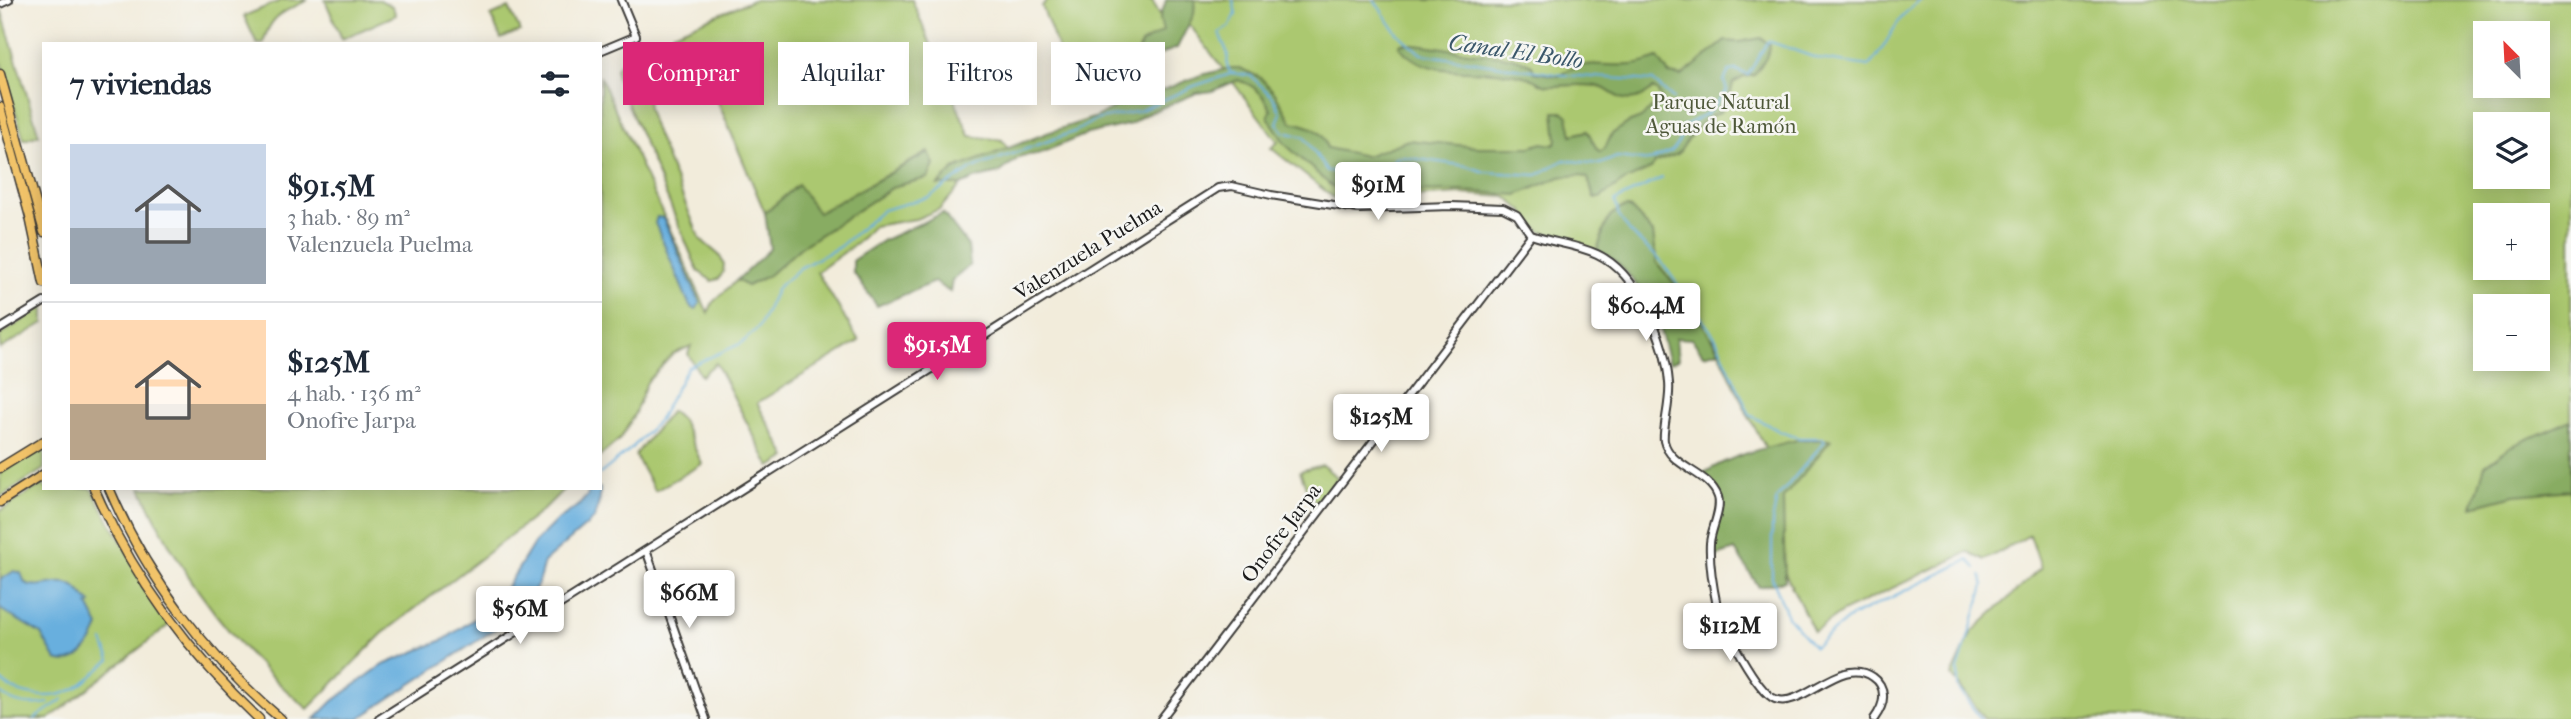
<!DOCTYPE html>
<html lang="es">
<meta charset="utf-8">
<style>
body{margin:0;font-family:"IM FELL French Canon",serif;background:#f2f2f3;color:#1f2937;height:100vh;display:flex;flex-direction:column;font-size:26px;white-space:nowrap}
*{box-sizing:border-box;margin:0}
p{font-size:23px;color:#747a83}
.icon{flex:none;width:38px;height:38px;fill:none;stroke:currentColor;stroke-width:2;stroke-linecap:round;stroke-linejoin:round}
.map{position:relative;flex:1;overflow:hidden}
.side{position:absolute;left:42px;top:42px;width:560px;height:448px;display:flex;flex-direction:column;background:#fff;border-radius:0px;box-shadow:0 4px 18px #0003}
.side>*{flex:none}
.top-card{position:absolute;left:623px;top:42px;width:665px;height:63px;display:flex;gap:14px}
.needle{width:46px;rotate:336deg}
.tools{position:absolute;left:2473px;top:21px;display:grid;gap:14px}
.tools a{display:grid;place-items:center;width:77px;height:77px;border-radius:0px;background:#fff;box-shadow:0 4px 18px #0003;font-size:35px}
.price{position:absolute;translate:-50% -60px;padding:0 16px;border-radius:7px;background:#fff;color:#222;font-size:23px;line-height:46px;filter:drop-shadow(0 2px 4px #0008)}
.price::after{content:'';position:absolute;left:50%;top:42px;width:21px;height:16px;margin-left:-10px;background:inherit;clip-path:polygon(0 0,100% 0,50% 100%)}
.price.current{background:#db2777;color:#fff}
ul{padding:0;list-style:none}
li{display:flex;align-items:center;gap:21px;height:175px;padding:0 28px}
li+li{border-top:2px solid #e0e1e3}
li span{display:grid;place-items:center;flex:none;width:196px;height:140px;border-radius:0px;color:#555}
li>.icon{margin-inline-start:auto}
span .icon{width:84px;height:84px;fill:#fffc;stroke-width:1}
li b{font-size:30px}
h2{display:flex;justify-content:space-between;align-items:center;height:84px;padding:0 28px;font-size:30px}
.tag{padding:0 24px;border-radius:0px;background:#fff;box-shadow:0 4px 18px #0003;font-size:24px;line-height:63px}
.tag.current{background:#db2777;color:#fff}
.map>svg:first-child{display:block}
.green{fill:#abc86f;stroke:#647246;stroke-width:2;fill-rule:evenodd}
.forest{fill:#88ac62;stroke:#52643f;stroke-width:2}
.water{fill:#67afde;stroke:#42667d;stroke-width:2}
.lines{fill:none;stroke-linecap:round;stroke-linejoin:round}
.stream{stroke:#67afde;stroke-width:2}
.tertiary-casing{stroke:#3c3b39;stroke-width:10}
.primary-casing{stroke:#3c3b39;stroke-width:11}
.tertiary{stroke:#fff;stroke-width:6}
.primary{stroke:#f1c369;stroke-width:8}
.labels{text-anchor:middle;stroke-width:5;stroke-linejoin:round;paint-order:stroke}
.park-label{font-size:21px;fill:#4e5839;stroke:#f6f6f2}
.street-label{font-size:21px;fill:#1c1c1c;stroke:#f6f6f2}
.water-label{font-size:23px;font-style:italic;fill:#3a576a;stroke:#f6f6f2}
</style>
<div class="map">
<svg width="2571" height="719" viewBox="0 0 2571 719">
<rect width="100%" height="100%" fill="#f6f6f2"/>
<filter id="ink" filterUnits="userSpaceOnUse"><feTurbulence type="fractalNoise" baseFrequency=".0143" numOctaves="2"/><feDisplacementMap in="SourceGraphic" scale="14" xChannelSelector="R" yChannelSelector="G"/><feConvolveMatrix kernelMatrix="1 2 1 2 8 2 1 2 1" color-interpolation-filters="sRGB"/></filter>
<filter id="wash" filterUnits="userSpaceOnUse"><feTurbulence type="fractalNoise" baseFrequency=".00686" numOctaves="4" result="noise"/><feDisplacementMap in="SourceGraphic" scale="28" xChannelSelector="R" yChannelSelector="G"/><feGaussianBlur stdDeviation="1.57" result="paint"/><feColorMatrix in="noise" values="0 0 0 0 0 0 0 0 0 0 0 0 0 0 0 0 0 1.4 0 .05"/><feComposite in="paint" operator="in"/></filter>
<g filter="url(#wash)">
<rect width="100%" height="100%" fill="#f2ecdb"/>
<path class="green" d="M282 0H308C283 12 270 15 263 44H257L244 16Z
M325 0H380L392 6 396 15 342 39Z
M753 0H912L970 136 1002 140 1008 149 954 169 939 184 961 185 940 209 916 219 874 226 857 243 817 272 859 341 757 403 787 457 770 467 716 363 701 376 688 354 691 346 673 354 647 382 634 415 621 438 600 456V76L708 313 713 302 737 280 747 286 769 275 801 247 895 186 928 178 934 165 928 152 818 213 797 186 765 213 695 47 673 53 645 77 648 109 655 130 700 239 719 255 724 264 723 272 719 279 712 281 698 271 616 76V68L621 62 664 47 670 42 673 33Z
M1047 0H1152L1176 44 1072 87 1042 6Z
M1171 0H2571V719H1985L1952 676 1972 632 2041 568 2030 535 1985 560 1968 552 1842 612 1814 632 1783 569V498L1769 454 1748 415 1713 338 1660 320 1630 276 1614 258 1605 243 1601 253 1575 243 1573 239 1542 232 1531 224 1524 212 1506 197 1461 194 1413 197 1334 198 1271 148 1278 142ZM2485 33H2538V86H2485ZM2485 124H2538V177H2485ZM2485 215H2538V268H2485ZM2485 306H2538V359H2485Z
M509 8 520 31 501 39 491 16Z
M1 9 39 135 24 140 0 59Z
M42 308H44V323L0 349V335Z
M671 411 682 420 702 464 655 491 635 455Z
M44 446V469L0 497V472Z
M1322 465 1338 478 1319 505 1309 495 1300 471Z
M44 483V488H91L169 625 49 719H0V511Z
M141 488H565L542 511 382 634 308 709C235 649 179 575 141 488Z"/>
<path class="forest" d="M1166 0H1195L1194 14 1177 48 1146 60 1138 55 1141 44 1163 31 1160 19Z
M1761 38 1770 45C1769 57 1761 65 1754 75L1744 77 1733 83 1730 97 1720 112 1706 119 1696 128 1678 154 1654 163 1651 169 1624 181 1600 198H1594L1588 178 1579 175 1560 177 1517 195 1462 191 1397 192 1373 195 1342 191 1330 185 1285 144 1268 117 1271 110C1263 94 1256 86 1238 80L1212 91 1197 93 1142 116 1131 124 1087 134 1038 154 1021 156 999 173 974 179 961 185H938L954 169 1047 133 1096 117 1150 89 1163 90 1201 75 1230 68H1240L1261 78 1275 93 1292 122C1310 126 1323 129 1327 148L1366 156 1408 140 1478 147H1531L1542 143 1554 145 1557 141 1554 112H1563L1568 116 1572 135 1587 131C1593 138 1593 146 1600 152L1605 148 1612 134 1628 123 1641 118 1661 99 1658 92 1653 89C1644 96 1635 102 1624 99 1614 97 1608 89 1600 87 1584 83 1567 86 1551 86 1541 87 1536 79 1527 77 1488 64 1428 84 1399 46L1401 43C1422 44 1442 48 1462 51 1486 55 1509 54 1532 65L1534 72 1559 76C1582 58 1603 67 1630 65 1639 65 1649 61 1658 58L1669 74 1682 76 1725 41 1739 42Z
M929 152 934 165 928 178 895 186 801 247 769 275 747 286 737 280 770 249 765 213 798 185 818 213Z
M1628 207C1636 211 1645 225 1653 233L1657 263 1691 305 1719 351 1703 355 1692 339 1676 338 1678 360 1669 363 1658 322 1660 320C1643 293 1626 264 1597 250 1604 232 1606 209 1628 207Z
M943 213 968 246 970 265 952 281 950 292 934 282 877 306 853 272V260L884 240Z
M2571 420V490L2515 495 2473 506 2485 465 2510 447Z
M1801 439 1831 440 1783 498 1785 581 1759 587 1735 550 1714 557 1715 527 1722 502 1718 491 1704 473C1733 454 1768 447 1801 439Z"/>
<path class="water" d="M657 217 663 218 700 303 696 309 692 308 689 304 655 223Z
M590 488H600V499L594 519 544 562 538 584 526 604 506 622 358 719H315L333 701 381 666 445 639 497 603 534 543 556 521 579 505 587 496Z
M14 571 21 573 25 583C40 590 55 579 70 584 79 588 84 597 91 603L88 605 99 626C93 644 77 668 56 660L41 634 0 609V580Z"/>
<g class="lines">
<path class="stream" d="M1374 0 1397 33 1421 54 1564 75 1653 81 1673 99
M1230 72 1227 65 1228 54 1219 33 1229 27 1236 14 1233 0
M1662 178 1615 201 1619 216 1630 232 1661 261 1715 337 1750 415 1781 432 1799 438H1823L1825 441 1777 498 1772 522V578L1788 617 1814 647 1849 618 1968 560 1976 568
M600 474 632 448 658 421 688 367 742 343 759 327 777 288 800 268 839 247 883 210 929 197 973 168 1076 131 1095 120 1139 111 1194 86 1233 73 1251 76 1273 97 1281 113 1277 123 1284 132 1304 137 1327 171 1354 173 1364 185 1375 183 1395 158 1403 157 1467 166 1485 172 1537 175 1564 160 1600 164 1617 157 1650 161 1672 151 1679 141 1684 126 1707 114 1727 90 1724 81 1729 71 1736 70 1748 75 1768 41 1819 59 1869 66C1891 43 1892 19 1921 0
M0 679C15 696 51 701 72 690 85 684 99 669 110 660L103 641
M0 693C16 705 29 706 49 703
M34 719 63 699
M1981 719 1958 688V670L1984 586 1981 575"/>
</g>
</g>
<g filter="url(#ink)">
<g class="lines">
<g class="tertiary-casing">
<path id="tertiary" d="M0 4 9 0
M600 51 636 36 621 0
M1531 235C1553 243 1576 244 1597 254 1638 273 1666 341 1669 383 1671 401 1662 429 1664 441 1670 468 1709 471 1718 497 1722 510 1711 529 1710 543 1709 562 1713 587 1717 606 1722 625 1757 692 1775 699 1802 710 1842 654 1873 677 1879 681 1883 688 1883 695 1884 704 1879 712 1874 719
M0 329 44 302
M646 550 706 719
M379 719 1218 188 1232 186 1271 195 1358 209 1451 206 1503 208 1517 215 1531 235
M1161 719 1531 235"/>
</g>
<g class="primary-casing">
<path id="primary" d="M0 74 44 232
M0 107 30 217 44 283
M0 468 44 441
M94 488C133 578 188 652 259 719
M109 488C147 578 207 657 281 719
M0 502 44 474"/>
</g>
<use href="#tertiary" class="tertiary"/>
<use href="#primary" class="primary"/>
</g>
</g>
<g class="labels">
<g class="park-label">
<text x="1721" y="109">Parque Natural<tspan x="1721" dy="24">Aguas de Ramón</tspan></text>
</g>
<g class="street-label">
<text transform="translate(1088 250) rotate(-32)" y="7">Valenzuela Puelma</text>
<text transform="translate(1281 533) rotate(-53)" y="7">Onofre Jarpa</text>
</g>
<g class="water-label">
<text transform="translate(1516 51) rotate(8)" y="8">Canal El Bollo</text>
</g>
</g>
</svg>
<div class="tools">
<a><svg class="needle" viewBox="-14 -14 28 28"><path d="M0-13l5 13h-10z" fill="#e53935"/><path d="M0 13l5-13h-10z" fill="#747a83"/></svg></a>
<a><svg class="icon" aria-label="layers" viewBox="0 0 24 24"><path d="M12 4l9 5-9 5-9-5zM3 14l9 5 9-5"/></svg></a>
<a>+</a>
<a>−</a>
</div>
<b class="price" style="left:1378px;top:222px">$91M</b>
<b class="price" style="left:1646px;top:343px">$60.4M</b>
<b class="price current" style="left:937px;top:382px">$91.5M</b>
<b class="price" style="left:1381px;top:454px">$125M</b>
<b class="price" style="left:689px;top:630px">$66M</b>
<b class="price" style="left:520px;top:646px">$56M</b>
<b class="price" style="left:1730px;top:663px">$112M</b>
<div class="top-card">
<a class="tag current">Comprar</a>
<a class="tag">Alquilar</a>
<a class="tag">Filtros</a>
<a class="tag">Nuevo</a>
</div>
<section class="side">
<h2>7 viviendas<svg class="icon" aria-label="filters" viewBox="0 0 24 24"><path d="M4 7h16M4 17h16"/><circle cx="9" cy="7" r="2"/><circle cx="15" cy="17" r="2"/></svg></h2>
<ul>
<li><span style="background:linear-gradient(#c9d6e8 60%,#9aa5b1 0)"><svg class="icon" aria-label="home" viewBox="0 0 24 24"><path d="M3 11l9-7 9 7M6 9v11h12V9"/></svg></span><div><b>$91.5M</b><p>3 hab. · 89 m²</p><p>Valenzuela Puelma</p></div></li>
<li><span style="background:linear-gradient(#ffd9b3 60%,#b9a48a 0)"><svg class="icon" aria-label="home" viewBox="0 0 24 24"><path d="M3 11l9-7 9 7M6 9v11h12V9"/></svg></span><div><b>$125M</b><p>4 hab. · 136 m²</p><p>Onofre Jarpa</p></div></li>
</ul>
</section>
</div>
